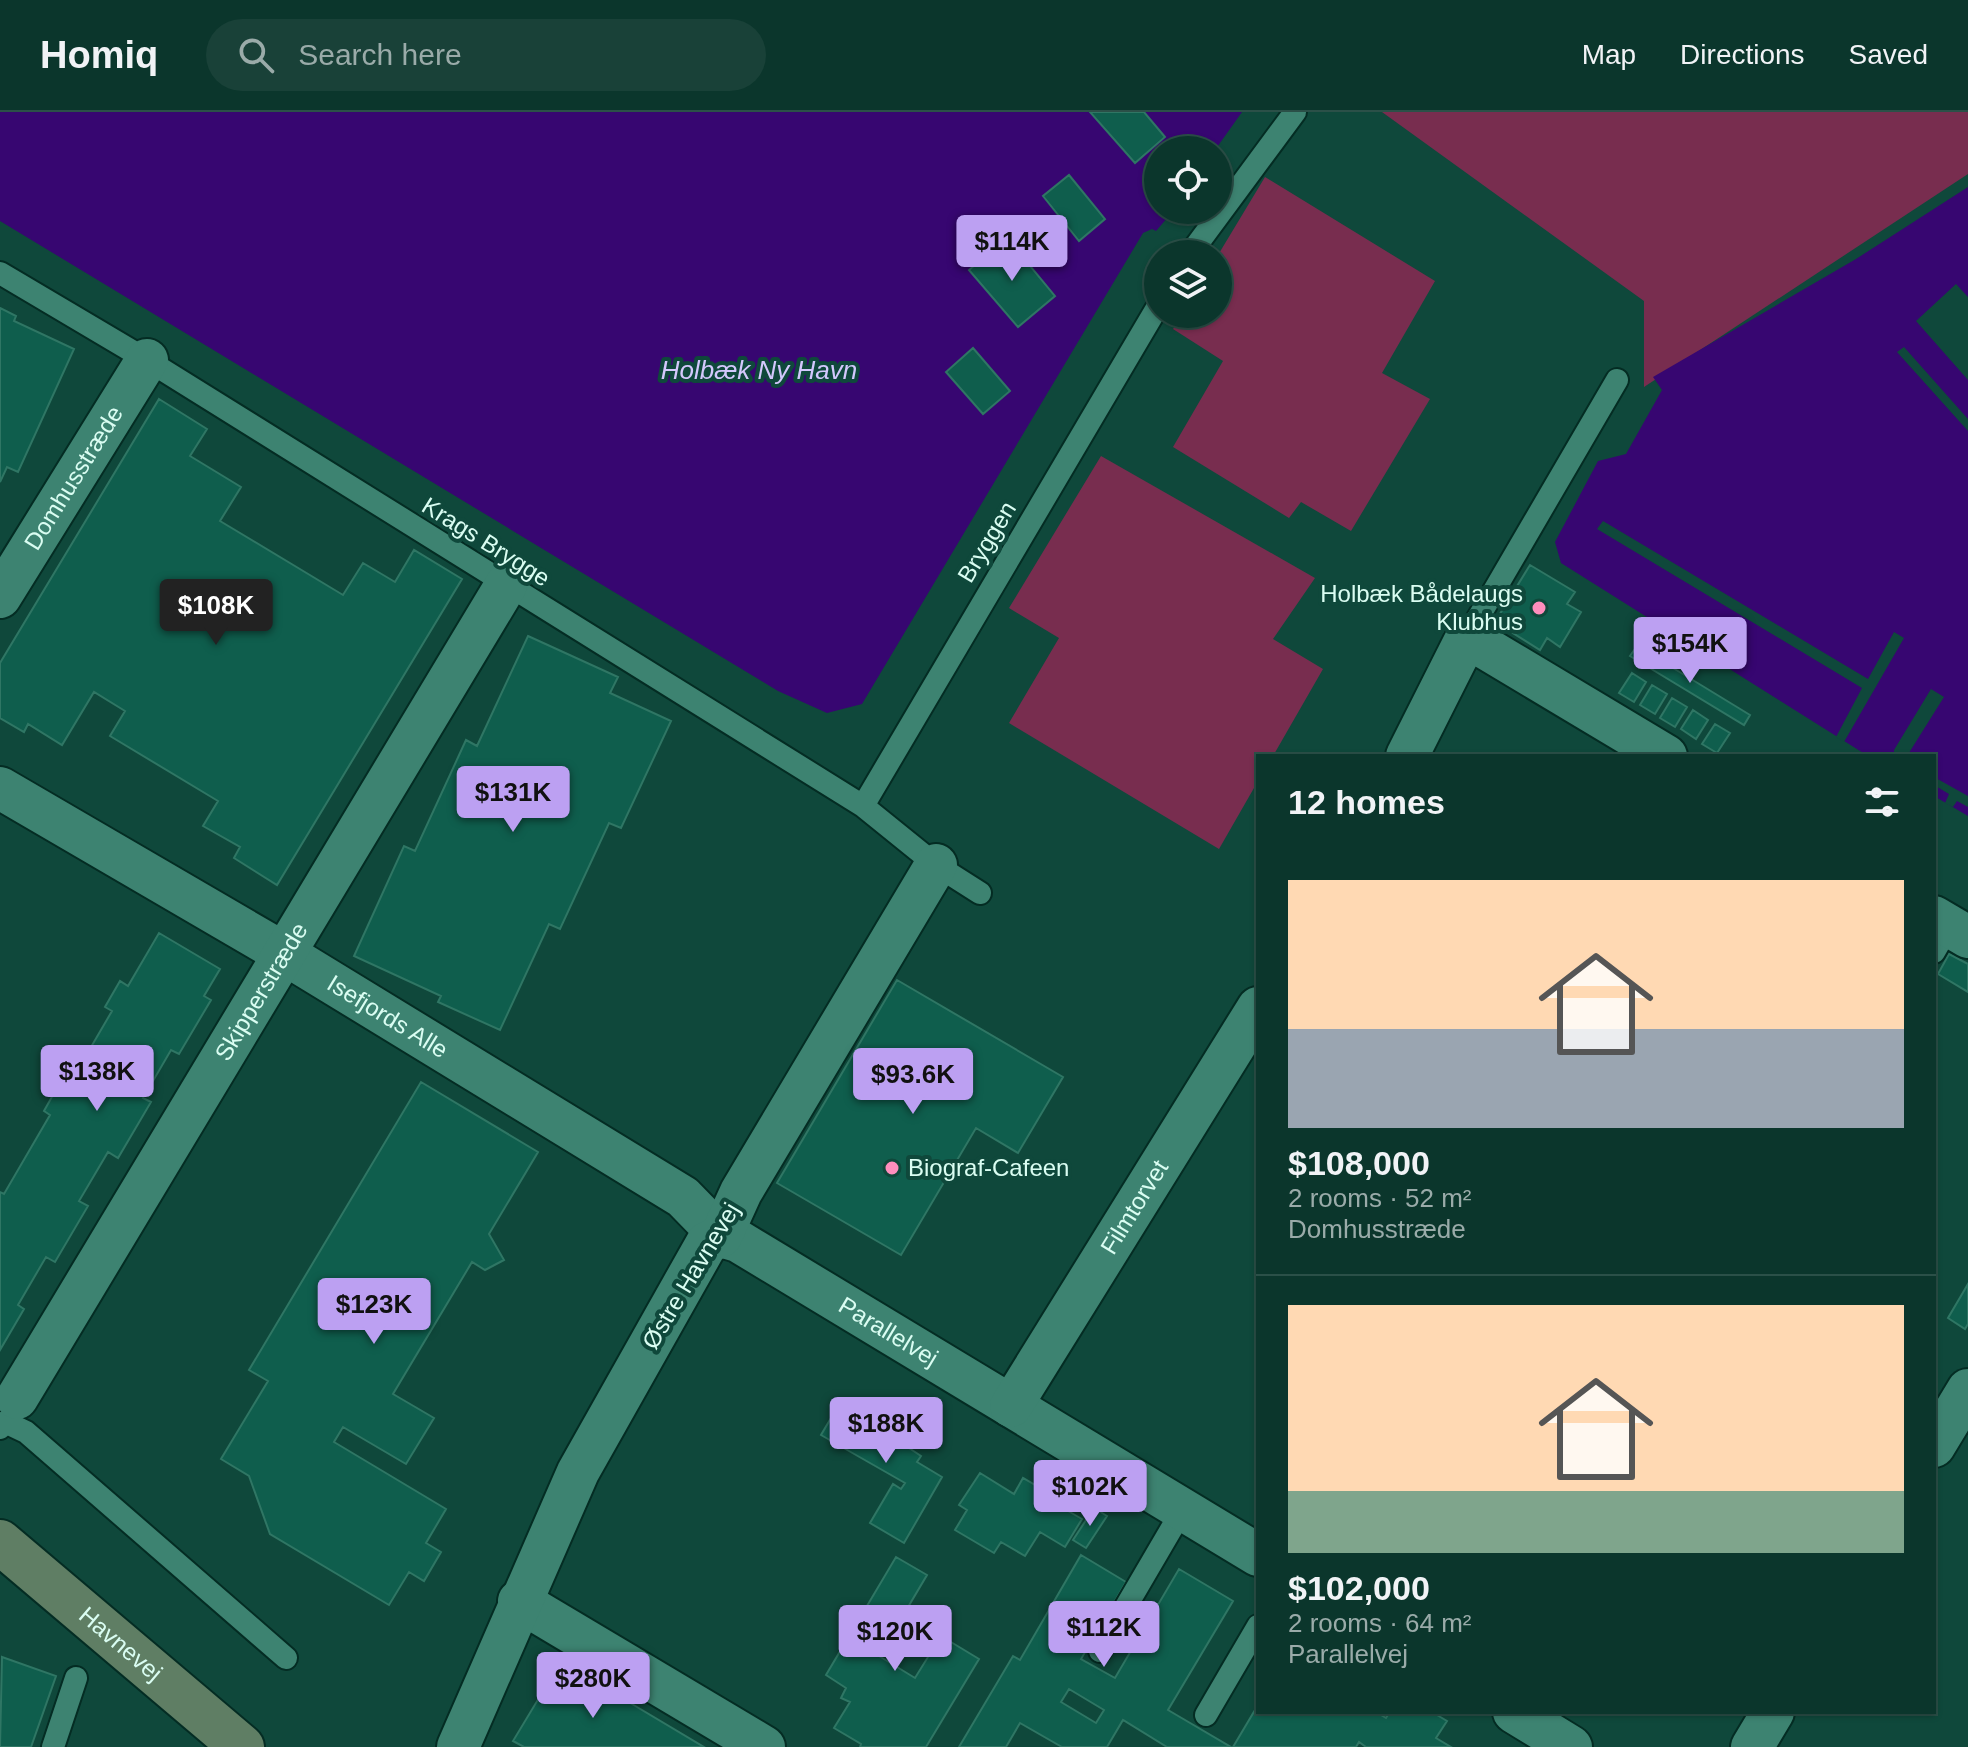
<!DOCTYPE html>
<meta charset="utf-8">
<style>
body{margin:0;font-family:Helvetica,sans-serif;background:#194138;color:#f1f3f6;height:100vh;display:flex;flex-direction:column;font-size:30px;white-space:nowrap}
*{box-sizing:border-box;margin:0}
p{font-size:26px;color:#9aaba9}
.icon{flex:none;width:44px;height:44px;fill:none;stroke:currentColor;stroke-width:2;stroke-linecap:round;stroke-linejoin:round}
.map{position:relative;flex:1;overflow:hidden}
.details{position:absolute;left:1256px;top:642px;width:680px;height:960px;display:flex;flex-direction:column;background:#0b362c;border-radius:0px;box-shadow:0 2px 6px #0004,0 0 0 2px #2b5048}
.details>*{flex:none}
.tools{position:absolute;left:1144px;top:24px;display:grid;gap:16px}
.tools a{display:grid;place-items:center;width:88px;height:88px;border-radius:50%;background:#0b362c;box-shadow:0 2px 6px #0004,0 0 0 2px #2b5048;font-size:40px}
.price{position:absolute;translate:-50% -68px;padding:0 18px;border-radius:8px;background:#bca0f2;color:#111;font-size:26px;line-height:52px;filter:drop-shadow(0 2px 4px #0008)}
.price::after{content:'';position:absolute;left:50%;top:48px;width:24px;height:18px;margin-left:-12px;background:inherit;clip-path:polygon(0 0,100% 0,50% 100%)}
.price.current{background:#222;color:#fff}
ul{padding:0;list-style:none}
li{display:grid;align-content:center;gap:16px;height:424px;padding:0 32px}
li+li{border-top:2px solid #2b5048}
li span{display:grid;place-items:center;height:248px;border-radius:0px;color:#555}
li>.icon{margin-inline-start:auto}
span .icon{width:144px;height:144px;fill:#fffc;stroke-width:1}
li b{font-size:34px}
h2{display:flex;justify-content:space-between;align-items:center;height:96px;padding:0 32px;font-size:34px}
header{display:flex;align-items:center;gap:48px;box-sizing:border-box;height:112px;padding:0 40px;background:#0b362c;border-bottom:2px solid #2b5048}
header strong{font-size:38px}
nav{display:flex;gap:44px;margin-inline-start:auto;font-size:28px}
.search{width:560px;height:72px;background:#194138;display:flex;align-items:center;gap:20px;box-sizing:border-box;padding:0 28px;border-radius:44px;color:#9aaba9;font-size:30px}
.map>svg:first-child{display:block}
.green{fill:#782d4f}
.water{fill:#370671}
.pier{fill:#0f483b}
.building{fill:#0f5e4d;stroke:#2f7664;stroke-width:2;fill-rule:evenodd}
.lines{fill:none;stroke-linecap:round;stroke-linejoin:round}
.lane-casing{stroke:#042c23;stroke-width:26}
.street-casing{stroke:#042c23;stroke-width:46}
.secondary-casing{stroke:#042c23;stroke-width:48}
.lane{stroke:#3d8371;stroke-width:22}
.street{stroke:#3d8371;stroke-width:42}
.secondary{stroke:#5f7e64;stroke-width:44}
.poi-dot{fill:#fe8ebd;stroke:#0f483b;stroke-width:3}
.labels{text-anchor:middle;stroke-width:8;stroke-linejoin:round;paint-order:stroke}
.street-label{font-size:24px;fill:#dafdf2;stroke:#0f483b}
.poi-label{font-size:24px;fill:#dafdf2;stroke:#0f483b;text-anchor:end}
.water-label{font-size:26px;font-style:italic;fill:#d3c8fd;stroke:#0f483b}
</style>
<header>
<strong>Homiq</strong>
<div class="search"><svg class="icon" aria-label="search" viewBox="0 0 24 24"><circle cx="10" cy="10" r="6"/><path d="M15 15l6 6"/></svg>Search here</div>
<nav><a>Map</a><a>Directions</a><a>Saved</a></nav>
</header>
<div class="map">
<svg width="1968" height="1635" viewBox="0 0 1968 1635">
<rect width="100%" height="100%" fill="#0f483b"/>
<path class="green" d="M1382 0H1968V62L1644 275V189Z
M1265 65 1435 169 1382 261 1430 287 1351 419 1301 390 1289 406 1173 335 1223 249 1173 217 1183 202H1218V143Z
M1101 344 1315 466 1273 527 1323 557 1273 644H1258V669L1219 737 1009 611 1059 526 1009 496Z"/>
<path class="water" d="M0 0H1242L1215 38H1158V98H1174L1156 119 1152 117 1143 121 862 592 827 601 778 579 0 109Z
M1968 75V185L1956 172 1916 209 1968 268V704L1934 684V644H1868L1561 451 1555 430 1598 349 1626 342 1662 278 1653 265 1856 147Z"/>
<path class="pier" d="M1904 235 1968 307V319L1897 240Z
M1603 409 1868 567 1894 520 1904 526 1844 630 1836 625 1862 576 1597 417Z
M1931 577 1944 585 1907 644H1894V638Z
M1934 665 1968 684V695L1957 689 1953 695 1945 691 1949 682 1934 673Z"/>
<path class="building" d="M1090 0H1144L1165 25 1135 51Z
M1069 63 1105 107 1079 129 1043 84Z
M1007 126 1055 184 1018 215 969 158Z
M0 196 16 204 14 209 74 237 18 360 7 355 0 370Z
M973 236 1010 279 983 302 946 260Z
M159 287 207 317 190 344 241 375 220 409 343 483 363 451 395 470 414 438 462 467 277 773 234 746 240 735 203 714 218 689 110 624 125 599 94 580 62 633 28 612 24 620 0 606V551Z
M1530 453 1575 480 1567 492 1581 500 1560 535 1547 526 1540 538 1495 510Z
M528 524 618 565 610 581 671 609 621 716 609 711 560 817 549 812 500 918 438 890 441 884 354 844 404 734 415 739 466 628 477 634Z
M1637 534 1750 603 1744 613 1630 544Z
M1632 561 1646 570 1634 590 1619 581Z
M1652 573 1667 582 1655 602 1640 593Z
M1672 586 1687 595 1675 615 1660 606Z
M1693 598 1708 608 1696 627 1681 617Z
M1715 612 1730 621 1717 641 1702 632Z
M159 821 220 857 204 884 211 888 179 942 171 938 143 986 151 990 118 1046 108 1040 79 1089 88 1094 55 1150 46 1145 18 1193 24 1197 0 1238V1080L4 1082 50 1003 44 999 58 974 66 978 112 899 105 895 120 869 128 874Z
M1949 842 1968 852V880L1938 862Z
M897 868 1063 965 1018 1041 976 1016 901 1143 777 1071Z
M421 970 538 1040 489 1122 504 1148 485 1158 472 1150 393 1282 434 1306 406 1352 343 1315 334 1330 446 1397 426 1431 441 1440 424 1469 409 1460 389 1493 270 1422 249 1364 221 1347 268 1269 249 1258Z
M1968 1172V1212L1965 1217 1948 1206Z
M840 1291 859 1303 865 1293 913 1322 906 1334 921 1344 917 1350 942 1365 904 1431 870 1411 893 1372 901 1377 905 1371 821 1323Z
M980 1361 1014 1382 1023 1366 1059 1387 1056 1392 1082 1407 1065 1435 1040 1420 1025 1444 1001 1430 994 1441 955 1418 967 1398 959 1393Z
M1094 1396 1107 1404 1086 1436 1073 1428Z
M1081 1443 1126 1470 1081 1547 1115 1566 1179 1457 1233 1489 1168 1598 1231 1635H1167L1123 1608 1107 1635H1062L1020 1611 1006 1635H959L1013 1544 1020 1548ZM1069 1577 1104 1598 1096 1611 1061 1590Z
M896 1445 927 1463 879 1544 915 1566 941 1524 979 1547 926 1635H860L861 1632 834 1616 850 1590 841 1586 846 1576 826 1563Z
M2 1545 56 1564 31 1635H0Z
M554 1561 573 1572 580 1561 704 1635H524L513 1629Z
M1258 1593V1600H1376L1386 1606 1390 1600H1432L1447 1609 1436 1626 1451 1635H1366L1359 1630 1356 1635H1233Z"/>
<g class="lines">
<g class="lane-casing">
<path id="lane" d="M1190 142 1295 0
M0 161 147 248 863 694 936 753 980 781
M1467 525 1617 268
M863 694 1158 194
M1934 840 1949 814
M0 1316 5 1310 26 1320 286 1546
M1100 1539 1183 1397
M1206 1603 1258 1514
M53 1635 76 1566"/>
</g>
<g class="street-casing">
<g id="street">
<path id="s1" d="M0 485 147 248"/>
<path d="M1407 644 1467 525 1666 644"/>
<path id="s2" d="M0 676 285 842 683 1085 721 1124 738 1129 1258 1443"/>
<path d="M1934 805 1968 825"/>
<path id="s3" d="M17 1286 506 473"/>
<path id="s4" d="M1011 1294 1258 896"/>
<path d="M1934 1334 1968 1278"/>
<path d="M519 1489 764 1635"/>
<path d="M1514 1600 1571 1635"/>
<path d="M458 1635 578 1360 707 1131 721 1124 741 1080 936 753"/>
<path d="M1752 1635 1773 1600"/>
</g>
</g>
<g class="secondary-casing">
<g id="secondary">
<path id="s5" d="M0 1430 242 1635"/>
</g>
</g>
<use href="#lane" class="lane"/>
<use href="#street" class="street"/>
<use href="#secondary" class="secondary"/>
</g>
<g class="poi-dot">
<circle cx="1539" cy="496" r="8"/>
<circle cx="892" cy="1056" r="8"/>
</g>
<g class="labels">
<g class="street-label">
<text dy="8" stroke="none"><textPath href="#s1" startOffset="140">Domhusstræde</textPath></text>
<text transform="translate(486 430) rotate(32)" y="8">Krags Brygge</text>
<text transform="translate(987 430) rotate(-59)" y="8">Bryggen</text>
<text dy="8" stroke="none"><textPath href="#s3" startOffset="474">Skipperstræde</textPath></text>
<text dy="8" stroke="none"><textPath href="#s2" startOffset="450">Isefjords Alle</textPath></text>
<text dy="8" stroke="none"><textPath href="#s4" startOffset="234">Filmtorvet</textPath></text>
<text transform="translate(691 1164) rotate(-59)" y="8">Østre Havnevej</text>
<text dy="8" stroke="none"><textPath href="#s2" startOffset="1044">Parallelvej</textPath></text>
<text dy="8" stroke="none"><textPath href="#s5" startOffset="158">Havnevej</textPath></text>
</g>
<g class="poi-label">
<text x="1523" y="490">Holbæk Bådelaugs<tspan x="1523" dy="28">Klubhus</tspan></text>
<text x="908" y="1064" text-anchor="start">Biograf-Cafeen</text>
</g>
<g class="water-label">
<text x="759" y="267">Holbæk Ny Havn</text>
</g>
</g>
</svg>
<div class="tools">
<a><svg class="icon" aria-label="locate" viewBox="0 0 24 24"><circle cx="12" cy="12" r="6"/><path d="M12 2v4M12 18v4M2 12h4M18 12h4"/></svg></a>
<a><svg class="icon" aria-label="layers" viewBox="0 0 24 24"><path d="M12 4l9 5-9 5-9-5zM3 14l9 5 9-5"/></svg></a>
</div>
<b class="price" style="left:1012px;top:171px">$114K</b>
<b class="price current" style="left:216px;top:535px">$108K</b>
<b class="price" style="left:1690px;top:573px">$154K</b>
<b class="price" style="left:513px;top:722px">$131K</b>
<b class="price" style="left:97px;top:1001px">$138K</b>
<b class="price" style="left:913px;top:1004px">$93.6K</b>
<b class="price" style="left:374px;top:1234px">$123K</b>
<b class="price" style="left:886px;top:1353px">$188K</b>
<b class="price" style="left:1090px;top:1416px">$102K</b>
<b class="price" style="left:1104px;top:1557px">$112K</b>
<b class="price" style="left:895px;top:1561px">$120K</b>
<b class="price" style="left:593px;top:1608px">$280K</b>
<section class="details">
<h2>12 homes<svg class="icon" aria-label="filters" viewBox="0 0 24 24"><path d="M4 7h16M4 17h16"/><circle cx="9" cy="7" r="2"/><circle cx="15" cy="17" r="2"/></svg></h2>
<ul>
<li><span style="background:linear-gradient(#ffd9b3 60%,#9aa5b1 0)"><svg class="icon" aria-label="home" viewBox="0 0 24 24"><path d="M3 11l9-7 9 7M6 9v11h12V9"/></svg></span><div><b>$108,000</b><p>2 rooms · 52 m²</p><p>Domhusstræde</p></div></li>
<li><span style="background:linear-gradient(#ffd9b3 75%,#7fa58c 0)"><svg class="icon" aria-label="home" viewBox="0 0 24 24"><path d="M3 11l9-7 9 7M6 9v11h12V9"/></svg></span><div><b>$102,000</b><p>2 rooms · 64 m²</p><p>Parallelvej</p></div></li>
</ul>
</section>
</div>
